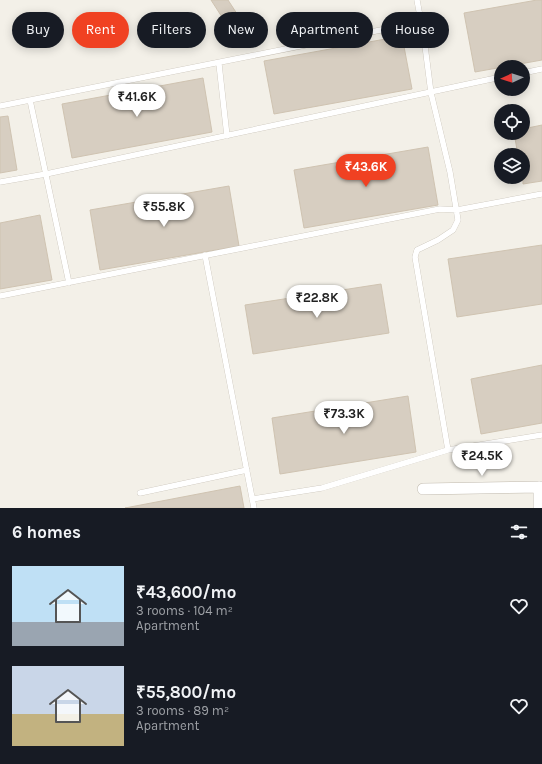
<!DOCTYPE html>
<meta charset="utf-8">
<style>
body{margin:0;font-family:Karla,sans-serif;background:#242831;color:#f1f3f6;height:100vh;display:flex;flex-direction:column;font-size:15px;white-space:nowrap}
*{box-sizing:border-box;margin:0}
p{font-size:13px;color:#9ea1a6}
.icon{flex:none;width:22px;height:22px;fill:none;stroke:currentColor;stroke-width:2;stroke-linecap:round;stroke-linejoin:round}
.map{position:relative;height:508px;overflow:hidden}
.details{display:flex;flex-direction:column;background:#171b24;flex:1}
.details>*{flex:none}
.banner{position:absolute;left:12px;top:12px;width:518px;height:36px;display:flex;gap:8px}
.needle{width:26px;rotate:266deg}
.buttons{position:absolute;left:494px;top:60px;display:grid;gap:8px}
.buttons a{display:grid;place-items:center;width:36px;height:36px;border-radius:50%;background:#171b24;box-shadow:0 2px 10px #0003;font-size:20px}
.price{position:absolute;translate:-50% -34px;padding:0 9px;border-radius:14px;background:#fff;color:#222;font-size:13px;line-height:26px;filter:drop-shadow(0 1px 2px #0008)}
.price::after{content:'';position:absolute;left:50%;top:24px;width:12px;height:9px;margin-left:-6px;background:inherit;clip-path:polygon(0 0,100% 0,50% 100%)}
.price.selected{background:#f04122;color:#fff}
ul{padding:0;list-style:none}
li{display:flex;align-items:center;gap:12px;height:100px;padding:0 12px}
li span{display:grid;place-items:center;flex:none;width:112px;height:80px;border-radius:0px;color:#555}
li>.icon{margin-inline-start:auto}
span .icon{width:48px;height:48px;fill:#fffc;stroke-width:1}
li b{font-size:17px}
h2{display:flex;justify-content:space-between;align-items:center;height:48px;padding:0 12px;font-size:17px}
.chip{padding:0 14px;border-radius:18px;background:#171b24;box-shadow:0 2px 10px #0003;font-size:14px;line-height:36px}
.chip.selected{background:#f04122;color:#fff}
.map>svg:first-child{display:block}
.building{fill:#d7cec1;stroke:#cfc3b1}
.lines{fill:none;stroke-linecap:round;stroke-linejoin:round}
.service-casing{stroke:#c1baae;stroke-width:6}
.minor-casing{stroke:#c1baae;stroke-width:12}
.service{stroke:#fff;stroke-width:5.5}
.minor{stroke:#fff;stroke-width:11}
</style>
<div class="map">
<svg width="542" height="508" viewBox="0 0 542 508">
<rect width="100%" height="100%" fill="#f3f0e8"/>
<path class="building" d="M211 0H228L243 23 231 31Z
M537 0H542V60L475 72 464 13Z
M402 36 412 89 274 114 264 61Z
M203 78 212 132 72 158 62 104Z
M8 116 17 170 0 173V117Z
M542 125V181L523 184V155H518L514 133H523V129Z
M428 147 438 205 304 228 294 170Z
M229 186 239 246 100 270 90 210Z
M40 215 52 280 0 289V223Z
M542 245V304L457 317 448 259Z
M381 284 389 333 253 354 245 305Z
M542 365V423L481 434 471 379Z
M408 396 416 452 280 474 272 418Z
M240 486 244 508H125Z"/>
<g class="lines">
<g class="service-casing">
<path id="service" d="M417 0 424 38 431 93 450 172 458 220 453 230 438 240 417 250 415 257 448 450 542 435
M219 64 227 136
M523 73 542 69
M30 100 69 283
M0 106 421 22
M0 182 46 174 501 77
M205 255 254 508
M0 296 440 209 457 210 542 194
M140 493 247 470
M252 499 322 488 448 450"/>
</g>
<g class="minor-casing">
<path id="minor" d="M423 489 542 487
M539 508V487"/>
</g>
<use href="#service" class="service"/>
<use href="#minor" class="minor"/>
</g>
</svg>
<div class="buttons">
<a><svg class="needle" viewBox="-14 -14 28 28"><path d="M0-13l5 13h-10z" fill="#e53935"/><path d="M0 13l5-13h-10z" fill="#9ea1a6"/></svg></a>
<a><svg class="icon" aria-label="locate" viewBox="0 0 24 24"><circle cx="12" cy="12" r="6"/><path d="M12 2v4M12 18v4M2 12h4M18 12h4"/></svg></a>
<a><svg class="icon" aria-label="layers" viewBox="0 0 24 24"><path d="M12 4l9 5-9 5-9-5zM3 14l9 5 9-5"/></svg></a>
</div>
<b class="price" style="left:137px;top:118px">₹41.6K</b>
<b class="price selected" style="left:366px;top:188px">₹43.6K</b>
<b class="price" style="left:164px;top:228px">₹55.8K</b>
<b class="price" style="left:317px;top:319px">₹22.8K</b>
<b class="price" style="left:344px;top:435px">₹73.3K</b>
<b class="price" style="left:482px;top:477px">₹24.5K</b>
<div class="banner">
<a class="chip">Buy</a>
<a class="chip selected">Rent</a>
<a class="chip">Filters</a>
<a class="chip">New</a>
<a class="chip">Apartment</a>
<a class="chip">House</a>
</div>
</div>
<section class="details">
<h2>6 homes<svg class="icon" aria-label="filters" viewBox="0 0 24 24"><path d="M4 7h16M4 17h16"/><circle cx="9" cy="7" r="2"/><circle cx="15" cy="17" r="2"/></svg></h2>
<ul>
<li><span style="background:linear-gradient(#bfe0f5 70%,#9aa5b1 0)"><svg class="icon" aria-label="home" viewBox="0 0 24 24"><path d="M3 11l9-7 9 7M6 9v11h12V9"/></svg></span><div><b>₹43,600/mo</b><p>3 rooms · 104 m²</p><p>Apartment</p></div><svg class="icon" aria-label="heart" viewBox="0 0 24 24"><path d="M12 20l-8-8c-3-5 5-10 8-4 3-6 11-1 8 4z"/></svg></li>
<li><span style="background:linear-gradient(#c9d6e8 60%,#c2b280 0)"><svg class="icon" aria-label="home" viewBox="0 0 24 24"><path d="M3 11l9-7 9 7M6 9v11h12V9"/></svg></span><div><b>₹55,800/mo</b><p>3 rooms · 89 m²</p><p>Apartment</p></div><svg class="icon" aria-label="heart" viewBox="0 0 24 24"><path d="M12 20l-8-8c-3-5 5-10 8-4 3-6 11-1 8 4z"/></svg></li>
</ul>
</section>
